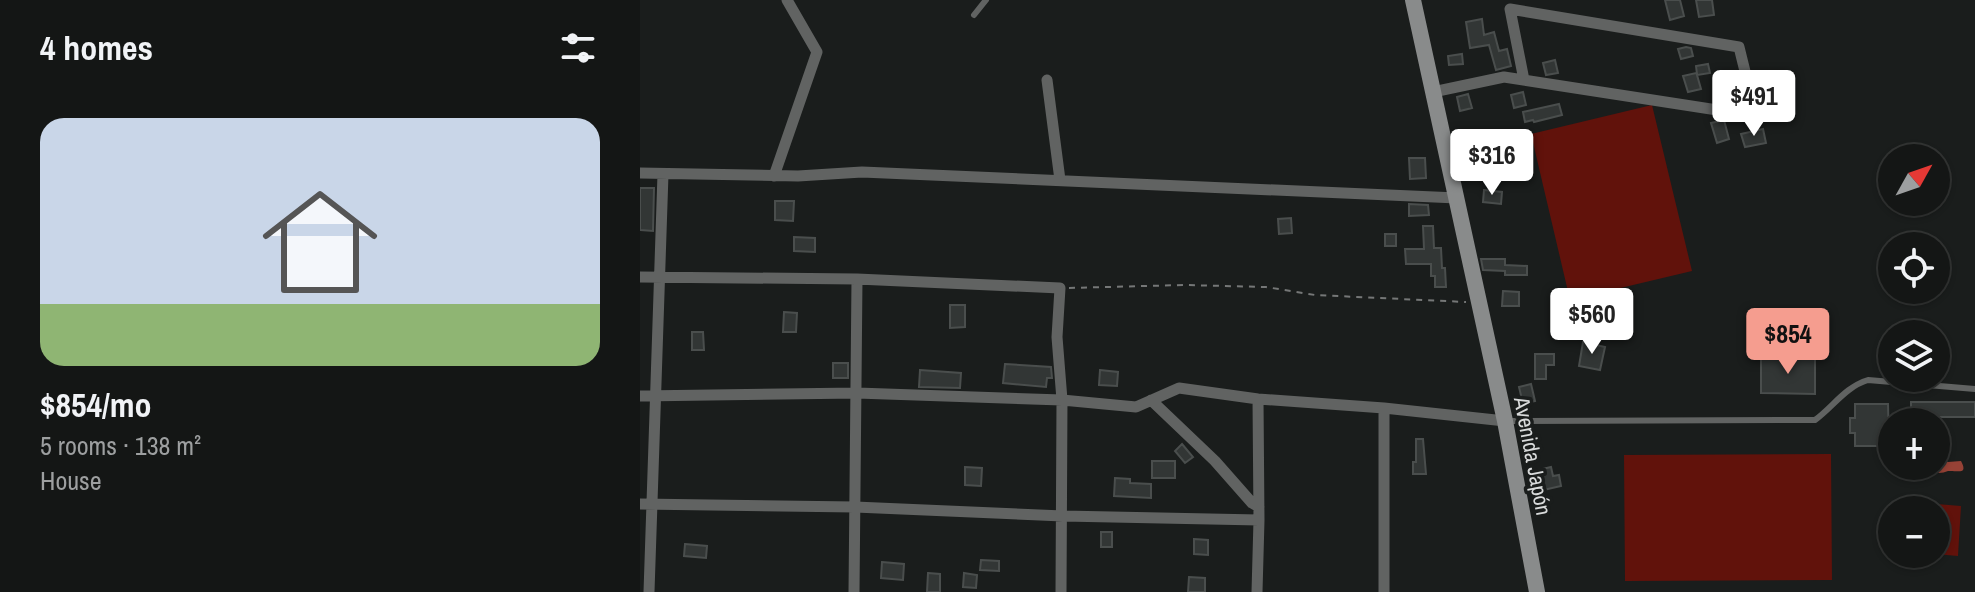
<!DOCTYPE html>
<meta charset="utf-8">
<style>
body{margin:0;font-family:"Archivo Narrow",sans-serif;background:#1d1f1e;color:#f1f3f6;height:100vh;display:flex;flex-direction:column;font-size:30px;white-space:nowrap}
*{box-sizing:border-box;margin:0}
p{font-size:26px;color:#9d9fa0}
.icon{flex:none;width:44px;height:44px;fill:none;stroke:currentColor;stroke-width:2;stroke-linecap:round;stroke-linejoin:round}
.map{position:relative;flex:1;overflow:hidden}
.sheet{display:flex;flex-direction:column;background:#141615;width:640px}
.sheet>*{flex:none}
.needle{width:52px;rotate:50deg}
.buttons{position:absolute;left:1238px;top:144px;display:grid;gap:16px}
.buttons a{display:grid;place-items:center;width:72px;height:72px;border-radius:50%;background:#141615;box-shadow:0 2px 6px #0004,0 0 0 2px #333534;font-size:40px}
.price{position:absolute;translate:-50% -68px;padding:0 18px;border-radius:8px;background:#fff;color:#222;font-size:26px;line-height:52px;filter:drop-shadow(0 2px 4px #0008)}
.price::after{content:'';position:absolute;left:50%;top:48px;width:24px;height:18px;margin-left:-12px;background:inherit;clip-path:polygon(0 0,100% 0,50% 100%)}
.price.current{background:#f59d8f;color:#111}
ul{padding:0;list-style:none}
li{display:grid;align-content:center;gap:16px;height:424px;padding:0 40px}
li span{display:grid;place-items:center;height:248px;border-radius:24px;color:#555}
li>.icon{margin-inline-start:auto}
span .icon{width:144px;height:144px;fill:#fffc;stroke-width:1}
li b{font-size:34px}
h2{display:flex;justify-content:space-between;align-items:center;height:96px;padding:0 40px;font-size:34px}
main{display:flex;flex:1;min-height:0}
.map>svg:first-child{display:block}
.green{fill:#61120b}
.water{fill:#964236}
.building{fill:#323635;stroke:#4a4e4d;stroke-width:2}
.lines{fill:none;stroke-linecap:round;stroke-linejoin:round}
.path{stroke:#757777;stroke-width:2;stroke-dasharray:6 6;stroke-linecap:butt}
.lane{stroke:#616362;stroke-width:6}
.street{stroke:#616362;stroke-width:11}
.secondary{stroke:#898b8b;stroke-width:16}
.labels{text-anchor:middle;stroke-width:7;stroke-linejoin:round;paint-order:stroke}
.street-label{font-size:22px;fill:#d9dbdb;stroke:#1a1d1c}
</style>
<main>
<section class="sheet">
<h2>4 homes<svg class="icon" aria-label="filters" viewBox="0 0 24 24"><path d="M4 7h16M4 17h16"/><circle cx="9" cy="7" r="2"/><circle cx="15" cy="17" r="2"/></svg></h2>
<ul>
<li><span style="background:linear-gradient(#c9d6e8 75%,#8fb573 0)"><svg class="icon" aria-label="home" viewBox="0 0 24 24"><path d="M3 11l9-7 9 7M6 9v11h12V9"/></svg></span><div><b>$854/mo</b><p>5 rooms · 138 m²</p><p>House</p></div></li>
</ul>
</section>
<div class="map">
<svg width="1335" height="592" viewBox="0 0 1335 592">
<rect width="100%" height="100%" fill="#1a1d1c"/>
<path class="green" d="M1012 105 1052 271 930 300 891 134Z
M1191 454 1192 580 985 581 984 455Z
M1272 502 1321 506 1318 556 1295 554 1296 510H1271Z"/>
<path class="water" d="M1301 459 1308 462 1321 461C1329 476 1316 470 1308 471 1305 472 1302 473 1299 473L1296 471 1295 466Z"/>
<path class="building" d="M1025 0H1040L1044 16 1030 20Z
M1056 0H1072L1074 15 1059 17Z
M842 19 844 35 854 32 859 51 867 49 871 66 856 70 849 45 830 48 826 22Z
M1046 47 1051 48 1053 56 1041 59 1038 49Z
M822 54 823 64 809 65 808 56Z
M915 60 918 73 906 75 903 63Z
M1068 64 1070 73 1057 75 1061 89 1048 92 1043 76 1056 73 1057 74 1056 66Z
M883 92 886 105 874 108 871 95Z
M828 94 832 108 820 111 817 97Z
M919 104 922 115 894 122 893 120 885 122 883 112Z
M1084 120 1089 139 1077 143 1071 123Z
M1123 129 1126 143 1105 147 1101 134Z
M861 140 863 155 852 157 849 142Z
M769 158H785L786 178 770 179Z
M0 188H14L13 231 0 230Z
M844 190 862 192 861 204 843 202Z
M135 201H154L153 221 135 220Z
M769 204 788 205 789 215 769 216Z
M651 218 652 233 639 234 638 219Z
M783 226H793L794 248H801L802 268H805L806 287H795V276H791V264H766L765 249H784Z
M745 234H756V246H745Z
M154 237 175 238V252L154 251Z
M841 259H865V265L887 266V275H865V271L843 270Z
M863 291 879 292V306H862Z
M310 305H325V327L310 328Z
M144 312 157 313 156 332H143Z
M52 332H63L64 350H52Z
M943 342 965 347 960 370 939 366Z
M895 354H914V365H906V379H895Z
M1121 357 1175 358V394L1121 393Z
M193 363H208V378H193Z
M365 364 411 367 412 378H407L406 387 363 383Z
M280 370 321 373 320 388 279 387Z
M460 370 478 372 477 386 459 385Z
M891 384 895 401 883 404 879 387Z
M1271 402H1335V417H1286V422H1271Z
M1215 404H1248L1249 446H1215V433H1210V418H1215Z
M776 439H783L786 474H773V462H776Z
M542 444 553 457 545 463 535 451Z
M512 461H535V478H512Z
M325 467 342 468 341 486 325 485Z
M911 467 913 476 919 475 921 486 899 491 894 471Z
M475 478 490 479V483L511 484V498L474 496Z
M461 532H472V547H461Z
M554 539 568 540V555L554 554Z
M45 544 67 546 66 558 44 556Z
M341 560 359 561V571L340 570Z
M242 562 264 564 263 580 241 578Z
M288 573 300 574V592H287Z
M324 573 337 575 336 588 323 587Z
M549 577 565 578V592H548Z"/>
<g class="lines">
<path class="path" d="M429 288 544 285 626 287 675 295 826 302"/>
<path class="lane" d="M334 15 346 0
M865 421 1175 420C1193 407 1205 387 1228 380L1335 389"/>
<path class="street" d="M407 80 420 180
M793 92 864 77 1116 116 1099 47 870 9 884 80
M0 173 158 176 222 172 817 198
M134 176 177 52 147 0
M0 277 217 279 420 288 417 337 422 400 421 592
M0 396 217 393 422 400 496 407 539 388 618 399 744 408 865 421
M511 400 575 461 612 503 619 507
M744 408V592
M0 504 215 507 423 516 619 520
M9 592 23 174
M214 592 217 279
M617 592 619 520 618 399"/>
<path class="secondary" d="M773 0 865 421 897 592"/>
</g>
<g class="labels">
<g class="street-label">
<text transform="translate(893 456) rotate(79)" y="8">Avenida Japón</text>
</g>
</g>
</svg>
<div class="buttons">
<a><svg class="needle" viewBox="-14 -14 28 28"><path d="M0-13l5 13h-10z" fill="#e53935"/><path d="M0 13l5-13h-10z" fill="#9d9fa0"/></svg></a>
<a><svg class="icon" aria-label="locate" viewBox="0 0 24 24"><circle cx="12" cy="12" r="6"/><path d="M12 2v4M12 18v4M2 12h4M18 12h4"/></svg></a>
<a><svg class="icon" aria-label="layers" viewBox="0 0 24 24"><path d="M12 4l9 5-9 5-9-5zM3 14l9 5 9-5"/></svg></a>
<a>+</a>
<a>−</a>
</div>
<b class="price" style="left:1114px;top:138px">$491</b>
<b class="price" style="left:852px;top:197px">$316</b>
<b class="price" style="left:952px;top:356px">$560</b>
<b class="price current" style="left:1148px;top:376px">$854</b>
</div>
</main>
